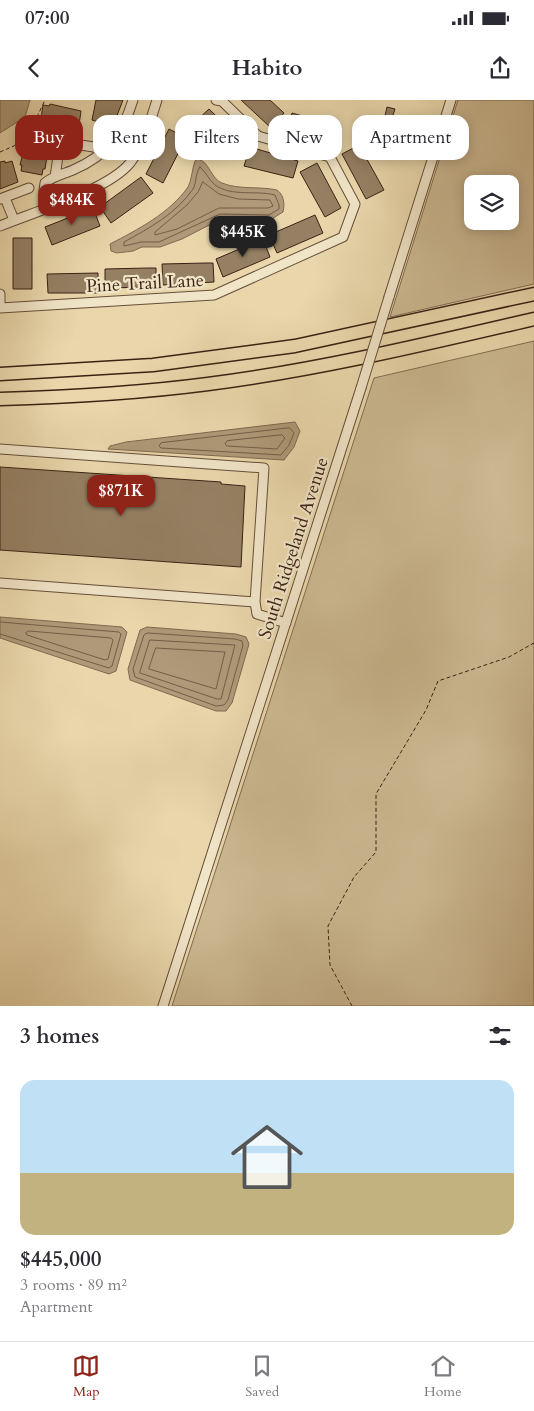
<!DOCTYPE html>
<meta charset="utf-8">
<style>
body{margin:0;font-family:Cardo,serif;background:#f2f2f3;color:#2b2b33;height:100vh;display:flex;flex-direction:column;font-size:19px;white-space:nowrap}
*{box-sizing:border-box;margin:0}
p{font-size:16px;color:#7c7c81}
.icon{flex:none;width:28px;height:28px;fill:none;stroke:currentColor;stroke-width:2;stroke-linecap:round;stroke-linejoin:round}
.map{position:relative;height:906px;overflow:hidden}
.panel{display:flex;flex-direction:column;background:#fff;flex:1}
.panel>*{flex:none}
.banner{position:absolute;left:15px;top:15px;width:505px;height:45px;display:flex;gap:10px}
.fabs{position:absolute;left:464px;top:75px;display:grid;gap:10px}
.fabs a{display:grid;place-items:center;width:55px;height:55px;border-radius:10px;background:#fff;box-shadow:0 2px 12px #0003;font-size:25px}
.price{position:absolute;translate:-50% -42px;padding:0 11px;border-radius:10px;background:#8f2418;color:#fff;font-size:16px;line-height:32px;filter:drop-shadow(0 1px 2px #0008)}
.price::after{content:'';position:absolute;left:50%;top:30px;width:15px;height:11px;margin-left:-8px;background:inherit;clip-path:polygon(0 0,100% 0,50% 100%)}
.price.current{background:#222;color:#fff}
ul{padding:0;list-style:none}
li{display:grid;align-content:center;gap:10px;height:265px;padding:0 20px}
li span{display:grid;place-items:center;height:155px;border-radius:15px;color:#555}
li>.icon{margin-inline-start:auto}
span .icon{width:90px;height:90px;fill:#fffc;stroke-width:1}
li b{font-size:21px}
h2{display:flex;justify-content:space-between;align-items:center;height:60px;padding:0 20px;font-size:21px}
.pill{padding:0 18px;border-radius:15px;background:#fff;box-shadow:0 2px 12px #0003;font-size:18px;line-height:45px}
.pill.current{background:#8f2418;color:#fff}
.status{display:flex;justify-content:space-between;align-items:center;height:35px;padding:0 25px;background:#fff;direction:ltr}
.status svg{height:14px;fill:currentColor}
header{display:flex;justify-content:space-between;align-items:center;height:65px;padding:0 20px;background:#fff;font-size:22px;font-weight:700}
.tab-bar{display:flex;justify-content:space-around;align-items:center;height:70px;border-top:1px solid #e1e1e2;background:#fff;font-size:14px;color:#7c7c81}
.tab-bar a{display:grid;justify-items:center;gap:2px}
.tab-bar .current{color:#8f2418}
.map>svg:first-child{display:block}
.green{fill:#cbb891;stroke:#836c52;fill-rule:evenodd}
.water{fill:#ae9978;stroke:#806950}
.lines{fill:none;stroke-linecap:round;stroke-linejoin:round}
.shore{stroke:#745d46;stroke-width:1}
.building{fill:#958063;stroke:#3b2114}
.minor-casing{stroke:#664e3a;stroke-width:11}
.highway-casing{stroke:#3b2114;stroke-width:15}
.path{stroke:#3b2114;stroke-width:1;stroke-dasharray:4 2.5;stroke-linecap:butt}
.minor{stroke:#f1e5c8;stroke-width:9}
.highway{stroke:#e9d7ab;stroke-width:12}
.minor-bridge-casing{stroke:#664e3a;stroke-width:11;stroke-linecap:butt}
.minor-bridge{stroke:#f1e5c8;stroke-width:9}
.labels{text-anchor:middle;stroke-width:4.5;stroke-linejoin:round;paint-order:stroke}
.street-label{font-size:18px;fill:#3b2114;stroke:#f1e5c8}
</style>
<div class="status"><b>07:00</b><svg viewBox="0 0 49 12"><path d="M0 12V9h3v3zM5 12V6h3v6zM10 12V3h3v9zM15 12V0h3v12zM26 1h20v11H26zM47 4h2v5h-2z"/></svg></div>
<header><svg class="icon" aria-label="back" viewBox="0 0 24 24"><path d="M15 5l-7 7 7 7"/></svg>Habito<svg class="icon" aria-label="share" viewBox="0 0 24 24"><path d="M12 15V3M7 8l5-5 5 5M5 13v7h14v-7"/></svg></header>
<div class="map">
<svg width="534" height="906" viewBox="0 0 534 906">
<rect width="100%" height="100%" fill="#e9d7ab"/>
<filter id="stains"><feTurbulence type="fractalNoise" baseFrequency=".004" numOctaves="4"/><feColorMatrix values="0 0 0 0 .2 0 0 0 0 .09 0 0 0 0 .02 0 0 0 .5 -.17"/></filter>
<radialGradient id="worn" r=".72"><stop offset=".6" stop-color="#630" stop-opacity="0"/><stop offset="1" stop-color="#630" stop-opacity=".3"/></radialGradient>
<path class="green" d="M458 0H534V184L390 217ZM472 84H510V121H472Z
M534 241V906H172L374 278Z"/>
<path class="water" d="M0 0H30L25 17 0 33Z
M198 59C209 61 211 79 222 83 239 90 259 86 277 90 284 95 285 104 283 112L270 120 221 119 182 139 160 147H142L133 151 117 153 111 151 110 144C137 130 170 113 188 87 192 80 192 68 195 61Z
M295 322 300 331 294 347 284 360 108 349 110 346 126 342Z
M0 517 122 527 127 532 116 571 109 574 0 538Z
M147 527 236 534 246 537 249 544 232 603 226 611H216L130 580 128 569 140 530Z"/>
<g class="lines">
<path class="shore" d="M200 67C206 72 209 80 215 85 232 97 256 90 275 95L279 105V109L269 115 220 114 159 142H141L124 146V142C148 129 177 113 193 89 197 82 195 73 200 67Z
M203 82 219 94 238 99 270 100 273 106 268 108H219L177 129 155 135V132L187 105 198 92Z
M290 328 294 333 289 345 281 355 161 348 159 346 161 343Z
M282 335 285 338 277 349 227 346 225 344 227 341Z
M0 522 119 532 121 534 112 566 109 568 0 534
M29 531 111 538 113 540 108 559 105 560 27 535 26 533Z
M148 533 235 539 242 541 243 545 228 600 224 605 216 606 135 577 133 569 144 535Z
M150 540 235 545 221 599H217L140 573Z
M156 548 225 552 216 589 149 569Z"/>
</g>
<path class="building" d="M96 0H123L113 26 92 20Z
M241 0H270L284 13 271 28Z
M50 4 81 11 78 32 46 29V27L40 26 43 5 49 6Z
M387 7 395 9 392 18 385 16Z
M209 9 245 44 231 58 195 22Z
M292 13 341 27 335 46 287 32Z
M384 20 391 22 390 28 399 31 395 43 385 40 388 31 385 30Z
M169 29 186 38 163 83 146 74Z
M28 33 50 37 45 69H43L42 75 21 71 22 65H20Z
M359 45 384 90 366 99 342 54Z
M250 47 298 61 293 78 244 66Z
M5 61V63L12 61 18 82 0 89V62Z
M317 63 341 108 325 117 300 72Z
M141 77 153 93 111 123 100 107Z
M93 108 100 126 52 145 45 127Z
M315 115 323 133 277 153 269 135Z
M13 138H32V189H13Z
M263 139 270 157 223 177 216 159Z
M206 163H213L214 182 163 185 162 164Z
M148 168H156V187L105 188V169Z
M98 173V193H48L47 174Z
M0 367 221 382V384L245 386 241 467 0 450Z"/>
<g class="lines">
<g class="minor-casing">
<path id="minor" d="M55 77 60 42 94 47 102 53
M5 98 14 120
M0 99 29 88
M51 105 44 91 45 83C53 76 64 74 73 70 108 55 122 35 133 0
M0 126C34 112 108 90 130 63 144 44 150 22 157 0
M0 194V208L214 195 343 137 355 104 330 57 258 36 222 1 216 0
M389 197 451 0
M0 349 264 368 255 502 257 514 286 523
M0 483 255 502
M163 906 361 288"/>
</g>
<g class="highway-casing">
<path id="highway" d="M0 274 153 265 295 246 534 194
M0 299C69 297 139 293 208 284 318 270 426 244 534 219"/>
</g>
<path class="path" d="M0 52 14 46 36 19 45 0
M352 906 330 865 328 826 354 777 376 752V694L426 610 438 581 509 557 534 543"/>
<use href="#minor" class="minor"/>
<use href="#highway" class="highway"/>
<g class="minor-bridge-casing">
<path id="minor-bridge" d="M361 288 389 197"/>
</g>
<use href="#minor-bridge" class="minor-bridge"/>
</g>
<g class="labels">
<g class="street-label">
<text transform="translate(145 183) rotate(-3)" y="6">Pine Trail Lane</text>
<text transform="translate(293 448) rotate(-72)" y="6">South Ridgeland Avenue</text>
</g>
</g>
<rect width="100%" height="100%" filter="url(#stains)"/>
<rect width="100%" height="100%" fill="url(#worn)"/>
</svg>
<div class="fabs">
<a><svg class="icon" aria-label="layers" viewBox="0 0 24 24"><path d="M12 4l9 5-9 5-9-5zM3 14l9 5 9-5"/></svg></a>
</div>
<b class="price" style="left:72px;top:126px">$484K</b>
<b class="price current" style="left:243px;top:158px">$445K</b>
<b class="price" style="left:121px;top:417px">$871K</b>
<div class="banner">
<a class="pill current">Buy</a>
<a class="pill">Rent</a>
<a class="pill">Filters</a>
<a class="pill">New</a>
<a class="pill">Apartment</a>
</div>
</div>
<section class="panel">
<h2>3 homes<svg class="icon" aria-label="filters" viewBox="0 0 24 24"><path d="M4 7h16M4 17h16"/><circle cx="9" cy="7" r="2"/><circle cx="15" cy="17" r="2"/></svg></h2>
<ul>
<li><span style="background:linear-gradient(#bfe0f5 60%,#c2b280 0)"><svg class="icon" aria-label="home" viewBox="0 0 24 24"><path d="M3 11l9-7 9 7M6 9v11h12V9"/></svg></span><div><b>$445,000</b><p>3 rooms · 89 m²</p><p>Apartment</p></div></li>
</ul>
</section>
<nav class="tab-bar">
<a class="current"><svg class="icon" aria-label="map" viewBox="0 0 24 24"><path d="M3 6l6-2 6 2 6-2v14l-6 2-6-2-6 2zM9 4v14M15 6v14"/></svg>Map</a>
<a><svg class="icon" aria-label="saved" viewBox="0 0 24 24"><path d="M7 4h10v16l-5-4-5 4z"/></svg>Saved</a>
<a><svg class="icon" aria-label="home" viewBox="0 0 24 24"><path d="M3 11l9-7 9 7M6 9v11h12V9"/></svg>Home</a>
</nav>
